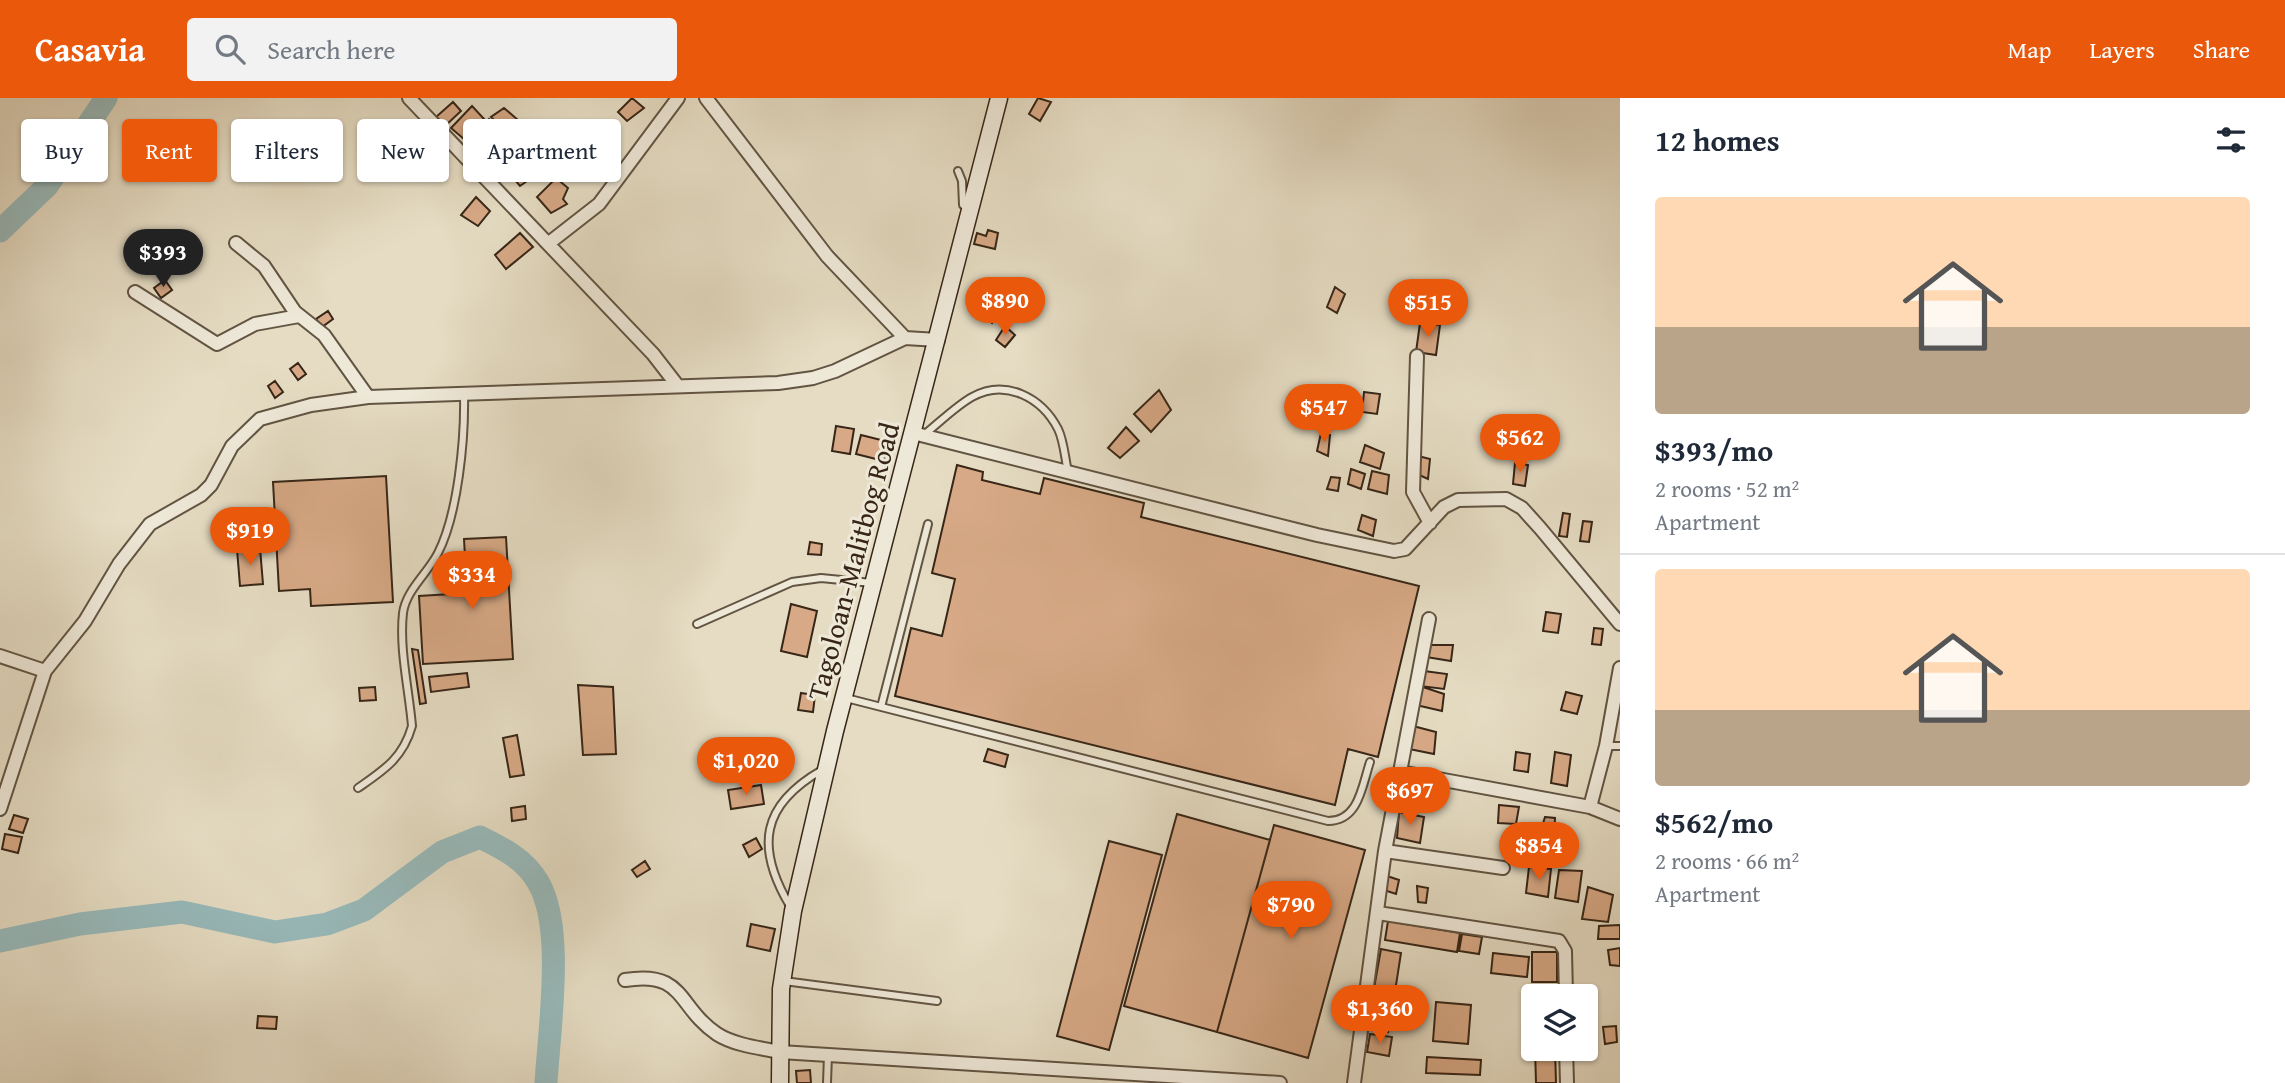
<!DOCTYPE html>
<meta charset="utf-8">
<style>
body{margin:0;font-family:"Gentium Book Plus",serif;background:#f2f2f3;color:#1f2937;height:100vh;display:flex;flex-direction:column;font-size:26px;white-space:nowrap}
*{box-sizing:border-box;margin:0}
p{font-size:23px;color:#747a83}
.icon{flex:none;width:38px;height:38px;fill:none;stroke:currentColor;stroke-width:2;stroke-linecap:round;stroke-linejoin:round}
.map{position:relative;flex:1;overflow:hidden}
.side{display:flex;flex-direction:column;background:#fff;width:665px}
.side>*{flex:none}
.hud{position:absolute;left:21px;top:21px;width:665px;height:63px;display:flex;gap:14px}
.buttons{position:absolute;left:1521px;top:886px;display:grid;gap:14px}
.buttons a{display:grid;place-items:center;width:77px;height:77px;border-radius:7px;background:#fff;box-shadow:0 2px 5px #0004;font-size:35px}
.price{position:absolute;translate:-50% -60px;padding:0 16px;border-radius:24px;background:#ea580c;color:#fff;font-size:23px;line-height:46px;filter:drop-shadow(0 2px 4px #0008)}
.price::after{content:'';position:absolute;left:50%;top:42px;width:21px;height:16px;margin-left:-10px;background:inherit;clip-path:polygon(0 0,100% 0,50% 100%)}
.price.current{background:#222;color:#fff}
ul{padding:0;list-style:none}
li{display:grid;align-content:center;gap:14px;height:371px;padding:0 35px}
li+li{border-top:2px solid #e0e1e3}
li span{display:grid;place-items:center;height:217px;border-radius:7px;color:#555}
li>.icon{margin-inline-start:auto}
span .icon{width:126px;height:126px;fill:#fffc;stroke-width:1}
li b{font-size:30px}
h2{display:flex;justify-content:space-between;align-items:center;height:84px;padding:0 35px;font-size:30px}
.tag{padding:0 24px;border-radius:7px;background:#fff;box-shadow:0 2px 5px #0004;font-size:24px;line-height:63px}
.tag.current{background:#ea580c;color:#fff}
header{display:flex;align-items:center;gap:42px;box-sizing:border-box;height:98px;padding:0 35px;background:#ea580c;color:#fff}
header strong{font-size:33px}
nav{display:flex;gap:38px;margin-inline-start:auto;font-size:24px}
.search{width:490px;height:63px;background:#f2f2f3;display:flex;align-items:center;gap:18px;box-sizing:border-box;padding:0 24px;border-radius:7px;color:#747a83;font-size:26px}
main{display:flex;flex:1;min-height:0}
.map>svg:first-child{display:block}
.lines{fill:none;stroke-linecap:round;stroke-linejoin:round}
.river{stroke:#98babb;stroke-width:23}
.building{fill:#d7a986;stroke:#372617;stroke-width:2}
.service-casing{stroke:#625442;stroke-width:10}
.minor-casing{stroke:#625442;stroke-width:16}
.secondary-casing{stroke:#372617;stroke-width:19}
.service{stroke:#eee8d8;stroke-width:6}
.minor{stroke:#eee8d8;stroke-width:12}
.secondary{stroke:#eee8d8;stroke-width:16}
.labels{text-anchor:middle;stroke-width:6;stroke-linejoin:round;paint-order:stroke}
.street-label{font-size:28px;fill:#372617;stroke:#eee8d8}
</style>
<header>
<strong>Casavia</strong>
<div class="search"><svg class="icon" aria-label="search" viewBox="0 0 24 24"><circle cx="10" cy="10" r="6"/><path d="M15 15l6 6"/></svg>Search here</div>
<nav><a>Map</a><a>Layers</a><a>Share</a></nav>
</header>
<main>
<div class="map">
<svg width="1620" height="985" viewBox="0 0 1620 985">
<rect width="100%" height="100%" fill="#e5dcc3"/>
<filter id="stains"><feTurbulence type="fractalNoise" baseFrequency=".00286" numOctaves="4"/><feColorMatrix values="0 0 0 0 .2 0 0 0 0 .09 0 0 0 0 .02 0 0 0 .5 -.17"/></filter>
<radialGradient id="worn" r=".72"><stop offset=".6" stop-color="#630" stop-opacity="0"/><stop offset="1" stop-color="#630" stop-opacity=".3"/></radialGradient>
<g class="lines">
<path class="river" d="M0 133 47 88 106 0
M0 843 80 826 182 814 275 834 327 826 364 812 442 754 480 739C502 750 525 761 538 784 565 829 549 932 546 985"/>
</g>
<path class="building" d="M632 0 644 10 627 23 618 14Z
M1038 0 1051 4 1040 23 1029 16Z
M453 4 461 13 445 28 436 19Z
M472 8 485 22 465 42 451 30Z
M504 10 518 22 513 28 508 24 502 30 491 19Z
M489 21 501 34 483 51 472 39Z
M513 31 530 48 500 77 491 68 486 73 478 64Z
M528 55 540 74 520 88 508 74Z
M556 80 568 90 563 101 567 106 551 115 537 99Z
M476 99 490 113 478 128 461 117Z
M988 132 998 135 995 151 974 146 977 135 986 138Z
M520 135 533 149 506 171 495 157Z
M165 182 172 192 161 200 154 190Z
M1335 189 1345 196 1337 215 1327 209Z
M999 196 1007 204 992 225 984 217Z
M1437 210 1452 211 1451 220 1436 218Z
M328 213 333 221 322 229 316 221Z
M1420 225 1440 227 1436 257 1416 254Z
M1005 228 1015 237 1005 249 996 242Z
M298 265 306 276 298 282 290 271Z
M275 283 283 294 275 300 268 288Z
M1159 292 1171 312 1151 334 1134 316Z
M1364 294 1380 296 1377 316 1362 314Z
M836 328 854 331 850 356 832 353Z
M1126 329 1139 343 1120 360 1108 350Z
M1321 335 1330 337 1328 358 1317 353Z
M861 337 889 344 884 363 856 356Z
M1365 347 1384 355 1380 371 1360 364Z
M1418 358 1430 361 1428 381 1417 376Z
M1515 365 1528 367 1525 388 1513 386Z
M957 367 983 374 982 382 1040 396 1044 380 1144 405 1141 419 1419 488 1378 659 1348 651 1335 707 895 598 911 530 942 538 955 481 932 475Z
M1351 371 1365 376 1361 391 1348 386Z
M1372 373 1389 377 1387 396 1368 391Z
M386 378 393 504 311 508 310 491 279 493 273 384Z
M1331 379 1340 380 1338 393 1327 391Z
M1563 415 1570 416 1567 439 1559 438Z
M1362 417 1376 422 1373 438 1358 432Z
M1583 423 1592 424 1589 444 1580 443Z
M506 439 513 561 423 566 419 498 467 495 464 441Z
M810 444 822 446 821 457 808 456Z
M260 450 263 486 240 488 237 451Z
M791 506 817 513 807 559 781 553Z
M1546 514 1561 516 1558 535 1543 533Z
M1594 530 1603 531 1601 547 1592 546Z
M1430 547H1453L1451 563 1426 559Z
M412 551 418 552 426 605 420 606Z
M1424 573 1447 576 1444 591 1420 588Z
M467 575 469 589 431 594 429 579Z
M578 587 613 589 616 656 583 657Z
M1420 588 1444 596 1442 613 1416 607Z
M375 589 376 602 360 603 359 590Z
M1566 594 1582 598 1577 616 1561 612Z
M801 595 815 597 813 614 798 612Z
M1413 628 1436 634 1434 656 1409 651Z
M517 637 524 677 510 679 503 640Z
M988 651 1008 657 1005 669 984 663Z
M1516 654 1530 656 1528 674 1514 672Z
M1555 654 1571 657 1567 688 1551 685Z
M1405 684 1423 689V701L1400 696Z
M761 687 764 706 731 711 728 692Z
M1499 707 1519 709 1516 726 1498 725Z
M525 708 526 721 512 723 511 710Z
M1399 714 1424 719 1420 745 1397 740Z
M1177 716 1270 742 1217 934 1124 908Z
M14 717 28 721 23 735 9 731Z
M1545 719 1555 720 1554 740 1540 735Z
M1274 727 1365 752 1308 960 1217 934Z
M5 736 22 739 18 755 2 751Z
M756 740 762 751 749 759 743 747Z
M1109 743 1162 757 1109 952 1057 938Z
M645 763 650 771 637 779 632 772Z
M1529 769 1551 771 1548 799 1526 795Z
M1559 772 1582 773 1578 804 1555 800Z
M1387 778 1399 782 1396 796 1384 792Z
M1417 788 1428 790 1426 805 1418 804Z
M1588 789 1613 797 1608 824 1582 821Z
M1388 823 1460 835 1457 854 1385 842Z
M751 826 775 831 770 853 747 848Z
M1620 827V841H1598L1599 828Z
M1462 836 1482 839 1479 856 1459 853Z
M1620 850V868L1610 867 1608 852Z
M1381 851 1401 855 1394 900 1373 896Z
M1532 854H1557V884H1532Z
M1493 855 1529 859 1527 879 1491 875Z
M1536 888H1553V898H1536Z
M1374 900 1393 904 1388 934 1369 931Z
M1436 904 1471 907 1468 946 1433 943Z
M258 918 277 919 276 931 257 930Z
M1590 920 1592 943 1586 944V921Z
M1616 928 1617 944 1605 946 1603 929Z
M1370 936 1392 939 1389 958 1367 954Z
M1535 950H1555L1556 985H1536Z
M1427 959 1481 962 1480 977 1426 975Z
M810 972 811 985H797L796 973Z"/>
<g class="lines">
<g class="service-casing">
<path id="service" d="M958 73 962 83 963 107 969 110
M925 336C940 324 956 308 972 299 1006 280 1042 300 1058 331 1064 343 1065 361 1068 374
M697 526 792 484 821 480 872 485
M846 600 1328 723C1359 723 1362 688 1370 664
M881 609 928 426
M1606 648H1620
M358 690C384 672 403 660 412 628 409 592 399 551 403 515 406 492 428 475 438 455 458 416 465 341 464 297
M790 808C755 749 761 707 822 672
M784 883 937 903
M827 985 828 957"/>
</g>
<g class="minor-casing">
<path id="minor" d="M409 0 653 256 677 287
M706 0 827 158 905 240
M236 145 264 168 295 214 324 237 368 299
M549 145 599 106 678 0
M135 194 217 246 255 226 299 218
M1417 258 1413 394 1430 425
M913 335 1317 437 1394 453 1405 451 1444 409 1458 402 1506 401 1522 410 1540 430 1620 526
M0 558 45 573
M1400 674 1429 521
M1590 709 1606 648 1620 570
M0 711 45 573 85 523 119 466 150 426 201 397 211 387 232 348 260 321 311 307 368 299 778 285 813 280 835 273 905 240 938 242
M1385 753 1503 770
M1378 815 1559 843 1565 853 1566 898
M625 882C685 872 677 909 717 936 734 947 760 950 780 954L1280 985
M1566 950 1567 985
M1354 985 1385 753 1400 674 1590 709 1620 721"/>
</g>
<g class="secondary-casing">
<path id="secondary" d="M780 985 781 891 793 813 835 633 999 0"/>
</g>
<use href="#service" class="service"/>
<use href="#minor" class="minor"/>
<use href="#secondary" class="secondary"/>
</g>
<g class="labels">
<g class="street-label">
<text transform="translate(853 463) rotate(-75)" y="10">Tagoloan-Malitbog Road</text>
</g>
</g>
<rect width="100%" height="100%" filter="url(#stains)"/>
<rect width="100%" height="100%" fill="url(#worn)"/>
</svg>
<div class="buttons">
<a><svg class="icon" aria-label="layers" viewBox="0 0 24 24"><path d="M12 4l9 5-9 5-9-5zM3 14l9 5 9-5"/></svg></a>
</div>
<b class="price current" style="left:163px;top:191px">$393</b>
<b class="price" style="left:1005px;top:239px">$890</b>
<b class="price" style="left:1428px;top:241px">$515</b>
<b class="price" style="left:1324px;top:346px">$547</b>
<b class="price" style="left:1520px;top:376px">$562</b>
<b class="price" style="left:250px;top:469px">$919</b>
<b class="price" style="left:472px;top:513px">$334</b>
<b class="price" style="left:746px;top:699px">$1,020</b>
<b class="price" style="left:1410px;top:729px">$697</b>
<b class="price" style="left:1539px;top:784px">$854</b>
<b class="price" style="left:1291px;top:843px">$790</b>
<b class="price" style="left:1380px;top:947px">$1,360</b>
<div class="hud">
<a class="tag">Buy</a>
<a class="tag current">Rent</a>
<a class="tag">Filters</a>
<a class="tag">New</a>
<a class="tag">Apartment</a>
</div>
</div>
<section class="side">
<h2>12 homes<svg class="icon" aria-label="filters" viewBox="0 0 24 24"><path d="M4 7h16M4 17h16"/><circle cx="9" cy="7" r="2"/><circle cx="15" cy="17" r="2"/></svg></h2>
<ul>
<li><span style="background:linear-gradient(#ffd9b3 60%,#b9a48a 0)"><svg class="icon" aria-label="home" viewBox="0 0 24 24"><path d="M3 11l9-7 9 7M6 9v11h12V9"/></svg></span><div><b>$393/mo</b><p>2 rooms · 52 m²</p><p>Apartment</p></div></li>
<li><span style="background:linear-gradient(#ffd9b3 65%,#b9a48a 0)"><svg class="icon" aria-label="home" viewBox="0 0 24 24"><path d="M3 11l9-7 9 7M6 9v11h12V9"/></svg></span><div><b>$562/mo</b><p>2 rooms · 66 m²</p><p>Apartment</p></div></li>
</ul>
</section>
</main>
